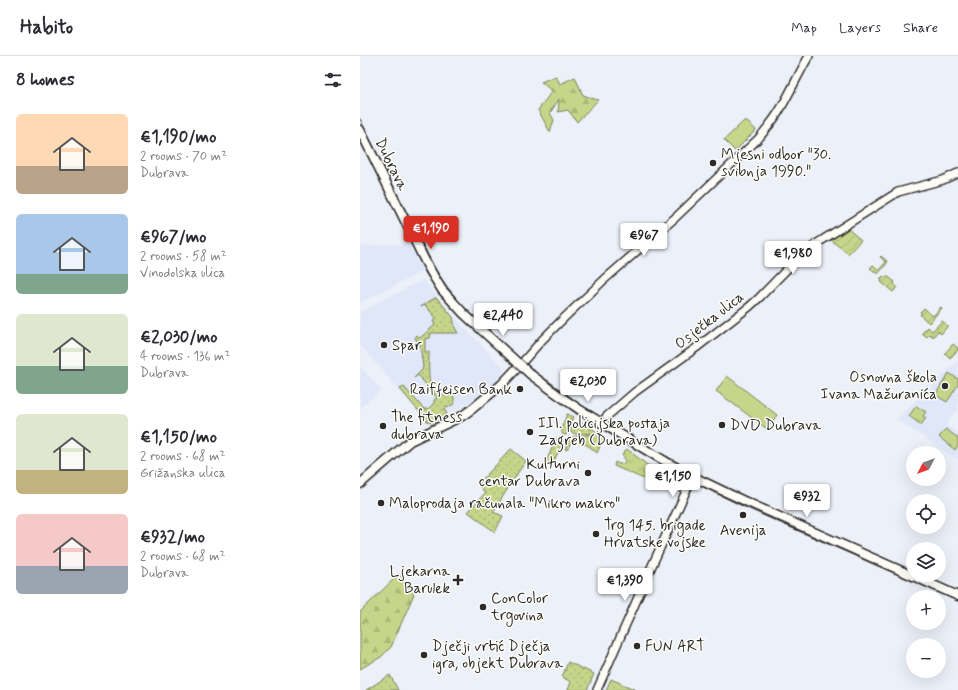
<!DOCTYPE html>
<meta charset="utf-8">
<style>
body{margin:0;font-family:Mynerve,sans-serif;background:#f7f7f7;color:#2b2b33;height:100vh;display:flex;flex-direction:column;font-size:15px;white-space:nowrap}
*{box-sizing:border-box;margin:0}
p{font-size:13px;color:#7c7c81}
.icon{flex:none;width:22px;height:22px;fill:none;stroke:currentColor;stroke-width:2;stroke-linecap:round;stroke-linejoin:round}
.map{position:relative;flex:1;overflow:hidden}
.side{display:flex;flex-direction:column;background:#fff;width:360px}
.side>*{flex:none}
.needle{width:26px;rotate:229deg}
.buttons{position:absolute;left:546px;top:390px;display:grid;gap:8px}
.buttons a{display:grid;place-items:center;width:40px;height:40px;border-radius:50%;background:#fff;box-shadow:0 4px 16px #0002;font-size:20px}
.price{position:absolute;translate:-50% -34px;padding:0 9px;border-radius:4px;background:#fff;color:#222;font-size:13px;line-height:26px;filter:drop-shadow(0 1px 2px #0008)}
.price::after{content:'';position:absolute;left:50%;top:24px;width:12px;height:9px;margin-left:-6px;background:inherit;clip-path:polygon(0 0,100% 0,50% 100%)}
.price.current{background:#d93025;color:#fff}
ul{padding:0;list-style:none}
li{display:flex;align-items:center;gap:12px;height:100px;padding:0 16px}
li span{display:grid;place-items:center;flex:none;width:112px;height:80px;border-radius:6px;color:#555}
li>.icon{margin-inline-start:auto}
span .icon{width:48px;height:48px;fill:#fffc;stroke-width:1}
li b{font-size:17px}
h2{display:flex;justify-content:space-between;align-items:center;height:48px;padding:0 16px;font-size:17px}
header{display:flex;align-items:center;gap:24px;box-sizing:border-box;height:56px;padding:0 20px;background:#fff;border-bottom:1px solid #e1e1e2}
header strong{font-size:19px}
nav{display:flex;gap:22px;margin-inline-start:auto;font-size:14px}
main{display:flex;flex:1;min-height:0}
.map>svg:first-child{display:block}
.built{fill:#e0e7f8}
.grass{fill:url(#grass-dots);stroke:#78805a}
.forest{fill:url(#forest-firs);stroke:#78805a}
.park{fill:url(#park-tufts);stroke:#78805a}
.garden{fill:url(#garden-furrows);stroke:#78805a}
.pitch{fill:#c6d589;stroke:#78805a}
.lines{fill:none;stroke-linecap:round;stroke-linejoin:round}
.tertiary-casing{stroke:#2b2b2b;stroke-width:10}
.secondary-casing{stroke:#2b2b2b;stroke-width:11}
.tertiary{stroke:#fdfcf7;stroke-width:7}
.secondary{stroke:#fdfcf7;stroke-width:8}
.tram{stroke:#2b2b2b;stroke-width:1}
.poi-dot{fill:#2b2b2b;stroke:#fdfcf7;stroke-width:1.5}
.labels{text-anchor:middle;stroke-width:3;stroke-linejoin:round;paint-order:stroke}
.poi-label{font-size:15px;fill:#2b2b2b;stroke:#fdfcf7;text-anchor:start}
.street-label{font-size:15px;fill:#2b2b2b;stroke:#fdfcf7}
</style>
<header>
<strong>Habito</strong>
<nav><a>Map</a><a>Layers</a><a>Share</a></nav>
</header>
<main>
<section class="side">
<h2>8 homes<svg class="icon" aria-label="filters" viewBox="0 0 24 24"><path d="M4 7h16M4 17h16"/><circle cx="9" cy="7" r="2"/><circle cx="15" cy="17" r="2"/></svg></h2>
<ul>
<li><span style="background:linear-gradient(#ffd9b3 65%,#b9a48a 0)"><svg class="icon" aria-label="home" viewBox="0 0 24 24"><path d="M3 11l9-7 9 7M6 9v11h12V9"/></svg></span><div><b>€1,190/mo</b><p>2 rooms · 70 m²</p><p>Dubrava</p></div></li>
<li><span style="background:linear-gradient(#a9c7e8 75%,#7fa58c 0)"><svg class="icon" aria-label="home" viewBox="0 0 24 24"><path d="M3 11l9-7 9 7M6 9v11h12V9"/></svg></span><div><b>€967/mo</b><p>2 rooms · 58 m²</p><p>Vinodolska ulica</p></div></li>
<li><span style="background:linear-gradient(#dfe7d0 65%,#7fa58c 0)"><svg class="icon" aria-label="home" viewBox="0 0 24 24"><path d="M3 11l9-7 9 7M6 9v11h12V9"/></svg></span><div><b>€2,030/mo</b><p>4 rooms · 136 m²</p><p>Dubrava</p></div></li>
<li><span style="background:linear-gradient(#dfe7d0 70%,#c2b280 0)"><svg class="icon" aria-label="home" viewBox="0 0 24 24"><path d="M3 11l9-7 9 7M6 9v11h12V9"/></svg></span><div><b>€1,150/mo</b><p>2 rooms · 68 m²</p><p>Grižanska ulica</p></div></li>
<li><span style="background:linear-gradient(#f6c9c9 65%,#9aa5b1 0)"><svg class="icon" aria-label="home" viewBox="0 0 24 24"><path d="M3 11l9-7 9 7M6 9v11h12V9"/></svg></span><div><b>€932/mo</b><p>2 rooms · 68 m²</p><p>Dubrava</p></div></li>
</ul>
</section>
<div class="map">
<svg width="598" height="634" viewBox="0 0 598 634">
<defs>
<pattern id="grass-dots" width="8" height="8" patternUnits="userSpaceOnUse"><rect width="8" height="8" fill="#c6d589"/><path d="M2 2h.1M6 6h.1" fill="none" stroke="#aab776" stroke-width="1.8" stroke-linecap="round"/></pattern>
<pattern id="forest-firs" width="22" height="20" patternUnits="userSpaceOnUse"><rect width="22" height="20" fill="#c6d589"/><path d="M5 1l3.5 6h-7zM16 11l3.5 6h-7z" fill="#aab776"/></pattern>
<pattern id="park-tufts" width="24" height="20" patternUnits="userSpaceOnUse"><rect width="24" height="20" fill="#c6d589"/><path d="M3 7l-1-3M5 7V3M7 7l1-3M15 17l-1-3M17 17v-4M19 17l1-3" fill="none" stroke="#aab776"/></pattern>
<pattern id="garden-furrows" width="10" height="10" patternUnits="userSpaceOnUse"><rect width="10" height="10" fill="#c6d589"/><path d="M-1 1l2-2M0 10L10 0M9 11l2-2" fill="none" stroke="#aab776"/></pattern>
</defs>
<rect width="100%" height="100%" fill="#ecf0f8"/>
<filter id="ink" filterUnits="userSpaceOnUse"><feTurbulence type="fractalNoise" baseFrequency=".025" numOctaves="2"/><feDisplacementMap in="SourceGraphic" scale="8" xChannelSelector="R" yChannelSelector="G"/><feConvolveMatrix kernelMatrix="1 2 1 2 8 2 1 2 1" color-interpolation-filters="sRGB"/></filter>
<g filter="url(#ink)">
<path class="built" d="M50 188 63 215 0 247V190Z
M64 223 85 252 120 288 143 311 144 315 136 327 121 340 89 357 72 368 67 366 0 289V256Z
M598 305V356L595 355 586 370 598 377V404L536 363Z
M0 310 21 334 0 352Z"/>
<path class="grass" d="M75 242H77L93 261 95 272 98 277H71L70 282 65 283V296H69V298C69 310 67 326 74 336H79L80 339 92 338 93 340 94 341V348L84 353 87 358 71 367 67 365 40 333 44 331 64 353H68L74 347V344L77 342 58 319 54 322 62 314 63 311 60 289 55 282 57 279 60 282 75 269 73 265 76 262 65 249 61 251V250Z
M207 358H208L213 361 206 379H203L201 373Z
M221 366 239 377 216 378 210 376 213 369 215 370 217 368 219 369Z
M238 378 244 381 237 397C227 388 225 387 211 386L207 394 205 393 209 383C211 381 213 381 216 380Z
M202 382 203 386 193 407 191 408H185L196 383Z
M151 393 166 405 159 415 133 456 143 460 135 476 108 456 125 437 118 428Z
M208 606 234 618 227 634H208L211 626 202 621Z
M30 619 38 634H6Z
M251 623 276 634H246Z"/>
<path class="forest" d="M196 20 200 28 215 21 223 39 238 44 217 66 208 54 198 56 199 43 190 57 194 64 190 76 178 54 192 35 181 26Z
M39 518 54 538 31 591 21 601 0 613V556Z"/>
<path class="park" d="M556 350 566 356 563 360 566 362 561 369 549 360Z
M267 393 286 408 316 425 318 428 314 436 254 410 255 406C258 408 262 409 265 406V403L262 399Z"/>
<path class="garden" d="M488 173 501 184 488 198 471 184Z
M521 200 528 206 518 218 510 212 513 209 519 214 526 206 520 201Z
M523 220 525 222 527 220 535 226 534 228 537 231 533 236 521 226 522 224 520 223Z
M581 251 582 252 569 267 560 259 562 258 560 256 564 252 573 260Z
M582 265 587 269V271L581 278 578 275 573 281 570 278 567 281 562 277 568 271 572 275Z
M593 288 598 292V294L590 302 585 297Z"/>
<path class="pitch" d="M385 64 396 74 375 95 364 84Z
M589 317 598 323V329L587 346 575 339Z
M367 320 417 359 407 373 356 335Z
M586 373 598 382V390L595 394 579 381Z"/>
<g class="lines">
<g class="tertiary-casing">
<path id="tertiary" d="M160 309 182 284 204 262 245 223 316 161 399 82C407 72 415 63 421 52 431 35 439 17 449 0
M242 367 246 361 275 336 336 292 389 251 399 242 431 209 456 188 538 136 583 124 598 117
M237 634 290 514 333 420"/>
</g>
<g class="secondary-casing">
<path id="secondary" d="M0 74 65 205 74 221 82 234 104 258 170 318 196 337 220 354 306 406 342 425 386 446 598 540
M0 428 37 396 50 385 102 360 112 353 141 329 160 309"/>
</g>
<use href="#tertiary" class="tertiary"/>
<use href="#secondary" class="secondary"/>
<path class="tram" d="M0 63 68 199 76 214 88 232 102 249 163 305 190 328 210 342 290 391 335 416 371 434 553 515
M0 84 58 202 66 218 78 236 99 259 125 284 169 323 196 343 220 359 296 405 340 429 386 450 598 545
M563 519 598 535"/>
</g>
</g>
<g class="poi-dot">
<circle cx="353" cy="107" r="4"/>
<circle cx="24" cy="289" r="4"/>
<circle cx="585" cy="330" r="4"/>
<circle cx="160" cy="333" r="4"/>
<circle cx="362" cy="369" r="4"/>
<circle cx="23" cy="370" r="4"/>
<circle cx="170" cy="376" r="4"/>
<circle cx="228" cy="417" r="4"/>
<circle cx="21" cy="447" r="4"/>
<circle cx="383" cy="459" r="4"/>
<circle cx="236" cy="478" r="4"/>
<path d="M96 518h4v4h4v4h-4v4h-4v-4h-4v-4h4z"/>
<circle cx="123" cy="551" r="4"/>
<circle cx="277" cy="590" r="4"/>
<circle cx="64" cy="599" r="4"/>
</g>
<g class="labels">
<g class="poi-label">
<text x="361" y="103">Mjesni odbor "30.<tspan x="361" dy="17">svibnja 1990."</tspan></text>
<text x="32" y="294">Spar</text>
<text x="577" y="326" text-anchor="end">Osnovna škola<tspan x="577" dy="17">Ivana Mažuranića</tspan></text>
<text x="152" y="338" text-anchor="end">Raiffeisen Bank</text>
<text x="31" y="366">The fitness<tspan x="31" dy="17">dubrava</tspan></text>
<text x="178" y="372">III. policijska postaja<tspan x="178" dy="17">Zagreb (Dubrava)</tspan></text>
<text x="370" y="374">DVD Dubrava</text>
<text x="220" y="413" text-anchor="end">Kulturni<tspan x="220" dy="17">centar Dubrava</tspan></text>
<text x="29" y="452">Maloprodaja računala "Mikro makro"</text>
<text x="244" y="474">Trg 145. brigade<tspan x="244" dy="17">Hrvatske vojske</tspan></text>
<text x="383" y="479" text-anchor="middle">Avenija</text>
<text x="90" y="520" text-anchor="end">Ljekarna<tspan x="90" dy="17">Barulek</tspan></text>
<text x="131" y="547">ConColor<tspan x="131" dy="17">trgovina</tspan></text>
<text x="72" y="595">Dječji vrtić Dječja<tspan x="72" dy="17">igra, objekt Dubrava</tspan></text>
<text x="285" y="595">FUN ART</text>
</g>
<g class="street-label">
<text transform="translate(32 108) rotate(64)" y="5">Dubrava</text>
<text transform="translate(349 264) rotate(-38)" y="5">Osječka ulica</text>
</g>
</g>
</svg>
<div class="buttons">
<a><svg class="needle" viewBox="-14 -14 28 28"><path d="M0-13l5 13h-10z" fill="#e53935"/><path d="M0 13l5-13h-10z" fill="#7c7c81"/></svg></a>
<a><svg class="icon" aria-label="locate" viewBox="0 0 24 24"><circle cx="12" cy="12" r="6"/><path d="M12 2v4M12 18v4M2 12h4M18 12h4"/></svg></a>
<a><svg class="icon" aria-label="layers" viewBox="0 0 24 24"><path d="M12 4l9 5-9 5-9-5zM3 14l9 5 9-5"/></svg></a>
<a>+</a>
<a>−</a>
</div>
<b class="price current" style="left:71px;top:194px">€1,190</b>
<b class="price" style="left:284px;top:201px">€967</b>
<b class="price" style="left:433px;top:219px">€1,980</b>
<b class="price" style="left:143px;top:281px">€2,440</b>
<b class="price" style="left:228px;top:347px">€2,030</b>
<b class="price" style="left:313px;top:442px">€1,150</b>
<b class="price" style="left:447px;top:462px">€932</b>
<b class="price" style="left:265px;top:546px">€1,390</b>
</div>
</main>
